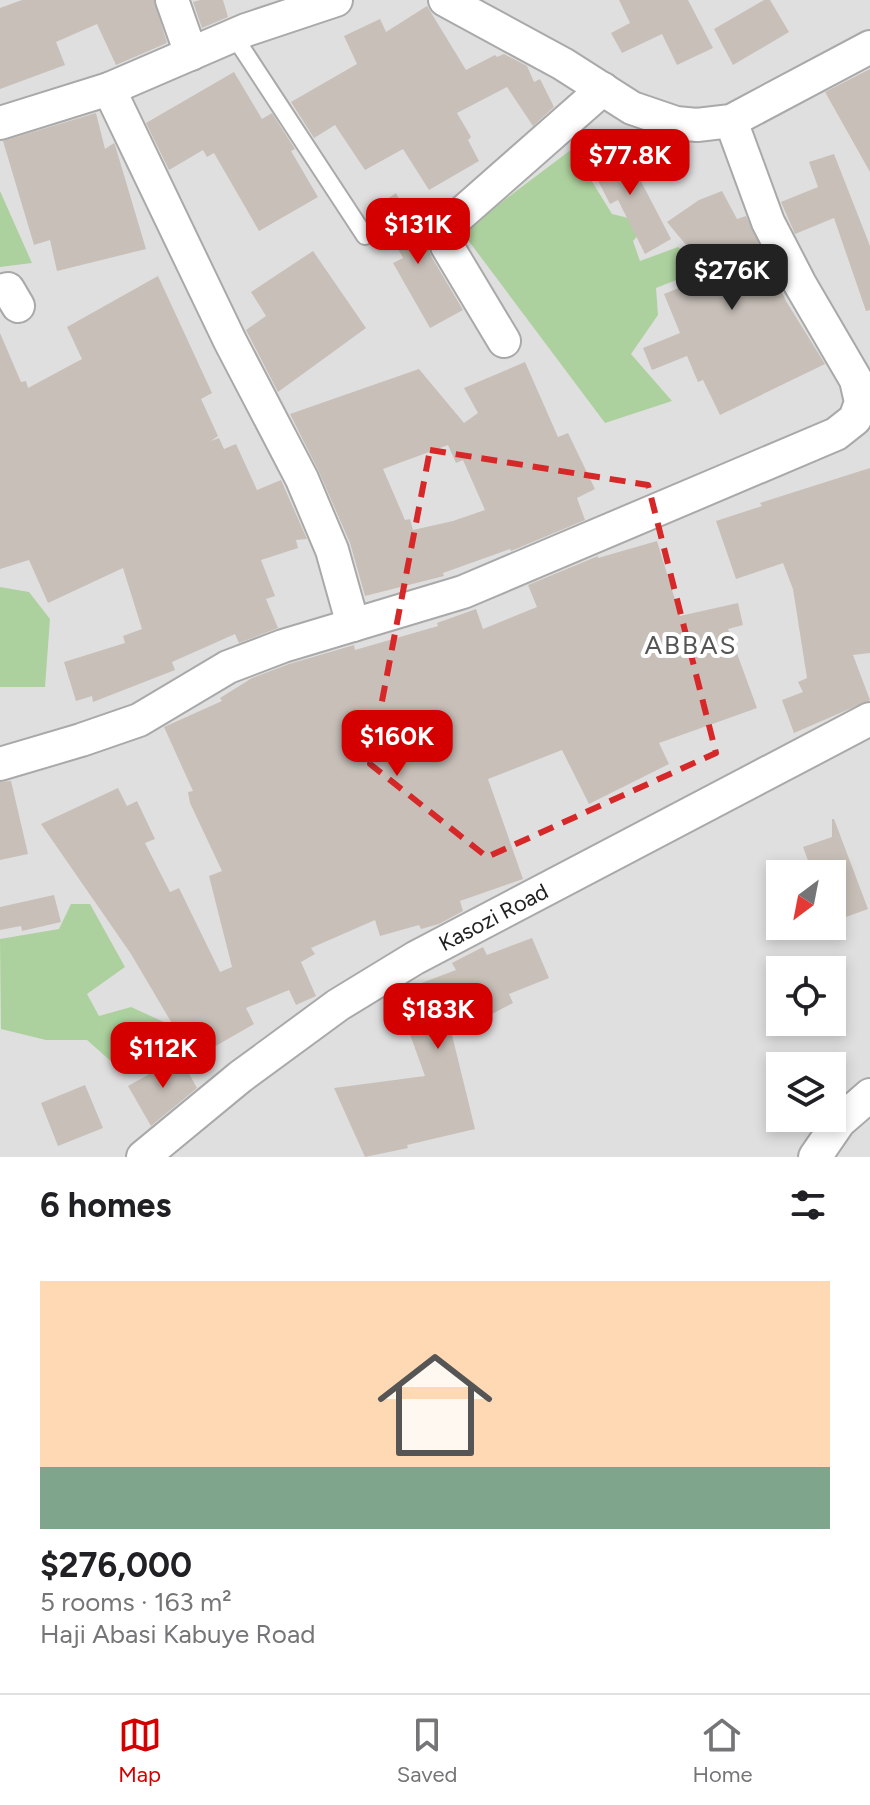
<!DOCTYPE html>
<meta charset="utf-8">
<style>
body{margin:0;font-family:Figtree,sans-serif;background:#f6f6f6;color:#202124;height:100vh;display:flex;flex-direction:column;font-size:30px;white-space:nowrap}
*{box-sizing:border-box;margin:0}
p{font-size:26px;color:#757577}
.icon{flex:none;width:44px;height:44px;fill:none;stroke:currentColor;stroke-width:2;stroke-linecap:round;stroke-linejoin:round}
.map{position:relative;height:1157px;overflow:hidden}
.drawer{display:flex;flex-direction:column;background:#fff;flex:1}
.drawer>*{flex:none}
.needle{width:52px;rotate:212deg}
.controls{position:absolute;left:766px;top:860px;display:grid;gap:16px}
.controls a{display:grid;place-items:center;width:80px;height:80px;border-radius:0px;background:#fff;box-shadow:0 4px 12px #0003;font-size:40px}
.price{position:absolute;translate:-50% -68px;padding:0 18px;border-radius:16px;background:#d40000;color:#fff;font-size:26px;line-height:52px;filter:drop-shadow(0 2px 4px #0008)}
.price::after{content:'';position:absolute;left:50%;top:48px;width:24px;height:18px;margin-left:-12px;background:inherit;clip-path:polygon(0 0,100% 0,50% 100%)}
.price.on{background:#222;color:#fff}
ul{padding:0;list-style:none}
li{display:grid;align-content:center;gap:16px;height:424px;padding:0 40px}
li span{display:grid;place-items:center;height:248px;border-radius:0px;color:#555}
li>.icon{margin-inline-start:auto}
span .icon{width:144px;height:144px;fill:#fffc;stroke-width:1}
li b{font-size:34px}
h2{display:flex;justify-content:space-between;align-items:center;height:96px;padding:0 40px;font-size:34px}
.dock{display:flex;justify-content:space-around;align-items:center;height:112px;border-top:2px solid #e0e0e0;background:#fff;font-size:22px;color:#757577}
.dock a{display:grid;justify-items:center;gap:4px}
.dock .on{color:#d40000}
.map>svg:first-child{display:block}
.residential{fill:#e0dfdf;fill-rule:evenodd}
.forest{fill:#add19e}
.building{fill:#c7bfb8;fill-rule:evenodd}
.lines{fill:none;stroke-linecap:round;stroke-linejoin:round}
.lane-casing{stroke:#a9a9a9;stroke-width:20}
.street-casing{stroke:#a9a9a9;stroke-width:36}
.lane{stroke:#fff;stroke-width:16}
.street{stroke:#fff;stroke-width:32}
.marked{fill:none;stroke:#d62828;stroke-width:6;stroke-dasharray:16 10;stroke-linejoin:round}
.labels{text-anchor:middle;stroke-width:8;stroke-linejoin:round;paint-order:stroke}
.street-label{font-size:22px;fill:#222;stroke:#fff}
.quarter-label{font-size:26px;letter-spacing:2px;fill:#555;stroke:#fff}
</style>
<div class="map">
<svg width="870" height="1157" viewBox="0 0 870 1157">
<rect width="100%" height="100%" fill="#f2efe9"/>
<path class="residential" d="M0 0H870V1157H0ZM780 874H832V926H780ZM780 970H832V1022H780ZM780 1066H832V1118H780Z"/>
<path class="forest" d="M572 149 612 214 649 223 633 241 640 261 678 247 702 270 656 288 658 315 631 354 672 401 605 423 462 232Z
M0 191 32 263 0 267Z
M0 587 29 592 50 619 45 687H0Z
M71 904H90L125 967 87 994 99 1016 131 1007 166 1023 174 1046 123 1072 87 1040H46L1 1029 0 939 59 929Z"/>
<path class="building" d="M22 0H154L167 43 116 65 97 24 56 42 65 65 0 89V8Z
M200 0H223L228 17 202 28 193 2Z
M619 0H688L713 48 677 65 662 34 622 53 611 33 630 23Z
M764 0H770L789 32 733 65 714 29Z
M427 6 466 70 495 55 497 57 504 54 527 66 534 82 540 79 554 107 533 126 507 87 457 113 471 137 468 140 479 161 429 190 403 149 365 170 335 125 314 138 291 102 357 64 344 36 380 19 386 32Z
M870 69V172L825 92Z
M234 72 262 119 272 113 295 149 291 151 318 197 259 231 214 153 207 157 203 150 169 170 146 123Z
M96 113 105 149 114 143 115 145 146 249 57 271 50 240 34 245 3 141Z
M622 145 671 239 645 254 618 200 610 204 589 163Z
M834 154 870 246V310L866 311 834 218 795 234 781 202 818 187 809 162Z
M722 191 737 219 746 216 786 301 825 364 720 415 703 380 698 382 687 356 652 370 643 348 680 333 664 294 711 275 667 222 699 200Z
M396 193 424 245 427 244 431 256 463 310 430 328 393 263 403 258 375 207Z
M313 251 366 328 278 392 246 330 266 316 251 292Z
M158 276 212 393 201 399 218 436 211 441 219 438 224 449 236 444 257 490 281 480 307 539 296 540 298 548 261 560 275 596 266 599 278 628 239 643 235 634 172 662 175 670 93 702 92 696 76 701 64 662 125 643 123 636 142 629 123 568 48 603 29 560 0 569V333L21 382 26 381 28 388 82 359 67 327Z
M525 362 558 437 568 433 595 489 577 498 585 520 511 551 510 549 443 573 444 576 365 596 350 543 319 472 290 414 419 369 464 423 478 413 464 388ZM448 445 456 463 463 460 485 510 453 521 413 530 410 519 405 520 383 469Z
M870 468V653L853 655 870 700 794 733 782 700 803 692 798 682 807 678 793 589 783 563 736 579 716 521 762 506 760 503Z
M657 541 680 616 738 603 743 625 728 629 757 708 659 743 669 764 589 804 562 750 488 779 523 879 460 901 463 911 439 924 421 929 419 925 380 936 375 920 311 948 315 954 301 962 316 996 296 1005 289 990 246 1008 254 1024 193 1059 131 954 41 824 118 788 127 806 137 801 155 839 145 843 170 892 179 888 220 972 232 967 209 876 222 871 190 803 188 792 193 791 164 727 222 701 220 698 252 678 289 664 354 645 355 650 438 626 437 623 476 609 483 629 537 607 528 585 598 556V558Z
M11 781 28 854 0 860V782Z
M832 819H834L868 909 832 922V874H813L803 847 832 837Z
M54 895 61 922 22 931 21 926 0 930V907Z
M532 938 549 978 509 994 513 1003 452 1035 475 1129 407 1145 408 1148 365 1157 334 1088 425 1076 395 993 456 970 452 963 483 947 487 955Z
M180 1057 197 1088 151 1126 128 1086Z
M85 1085 103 1128 58 1146 41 1103Z"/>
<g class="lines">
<g class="lane-casing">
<path id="lane" d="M234 36 365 236"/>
</g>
<g class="street-casing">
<g id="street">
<path d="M172 0 191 54"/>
<path d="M445 0 563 64 632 108 676 123 697 125 731 121 870 47"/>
<path d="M109 89 230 341 302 479 332 550 353 625"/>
<path d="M0 123 109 89 246 30 336 0"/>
<path d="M0 291 8 289 18 306"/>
<path d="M504 341 447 246 445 233 453 221 603 89"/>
<path d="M0 764 81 740 139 720 228 667 283 646 463 592 836 434 855 419 861 402 856 380 800 284 768 222 731 121"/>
<path id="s1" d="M143 1157 240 1077 338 1005 415 958 870 719"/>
<path d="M815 1157 839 1122 870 1095"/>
</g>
</g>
<use href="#lane" class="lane"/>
<use href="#street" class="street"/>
</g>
<path class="marked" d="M430 450 648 485 716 753 487 857 370 764Z"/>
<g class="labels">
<g class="street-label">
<text dy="8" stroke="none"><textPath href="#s1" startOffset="426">Kasozi Road</textPath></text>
</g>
<g class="quarter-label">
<text x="691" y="654">ABBAS</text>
</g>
</g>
</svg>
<div class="controls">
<a><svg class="needle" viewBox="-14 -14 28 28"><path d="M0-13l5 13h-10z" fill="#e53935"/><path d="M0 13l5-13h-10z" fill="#757577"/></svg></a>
<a><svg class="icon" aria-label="locate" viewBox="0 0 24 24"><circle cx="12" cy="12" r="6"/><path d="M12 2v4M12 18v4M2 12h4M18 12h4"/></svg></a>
<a><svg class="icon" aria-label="layers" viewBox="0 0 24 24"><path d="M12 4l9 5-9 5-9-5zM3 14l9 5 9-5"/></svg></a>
</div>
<b class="price" style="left:630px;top:197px">$77.8K</b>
<b class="price" style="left:418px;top:266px">$131K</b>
<b class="price on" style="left:732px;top:312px">$276K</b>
<b class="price" style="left:397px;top:778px">$160K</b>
<b class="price" style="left:438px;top:1051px">$183K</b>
<b class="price" style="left:163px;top:1090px">$112K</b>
</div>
<section class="drawer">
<h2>6 homes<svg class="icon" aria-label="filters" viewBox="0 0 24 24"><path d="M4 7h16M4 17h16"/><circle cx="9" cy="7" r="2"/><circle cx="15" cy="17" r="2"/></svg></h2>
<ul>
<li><span style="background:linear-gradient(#ffd9b3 75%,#7fa58c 0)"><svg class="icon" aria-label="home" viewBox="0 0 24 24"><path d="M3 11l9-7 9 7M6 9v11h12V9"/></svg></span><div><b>$276,000</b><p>5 rooms · 163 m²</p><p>Haji Abasi Kabuye Road</p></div></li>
</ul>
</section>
<nav class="dock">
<a class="on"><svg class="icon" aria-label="map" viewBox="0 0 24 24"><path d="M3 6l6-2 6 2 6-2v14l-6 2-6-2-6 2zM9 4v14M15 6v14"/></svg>Map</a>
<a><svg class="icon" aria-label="saved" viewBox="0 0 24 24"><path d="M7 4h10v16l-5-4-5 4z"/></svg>Saved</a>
<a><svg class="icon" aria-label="home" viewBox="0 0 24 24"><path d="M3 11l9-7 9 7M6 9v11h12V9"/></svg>Home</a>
</nav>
